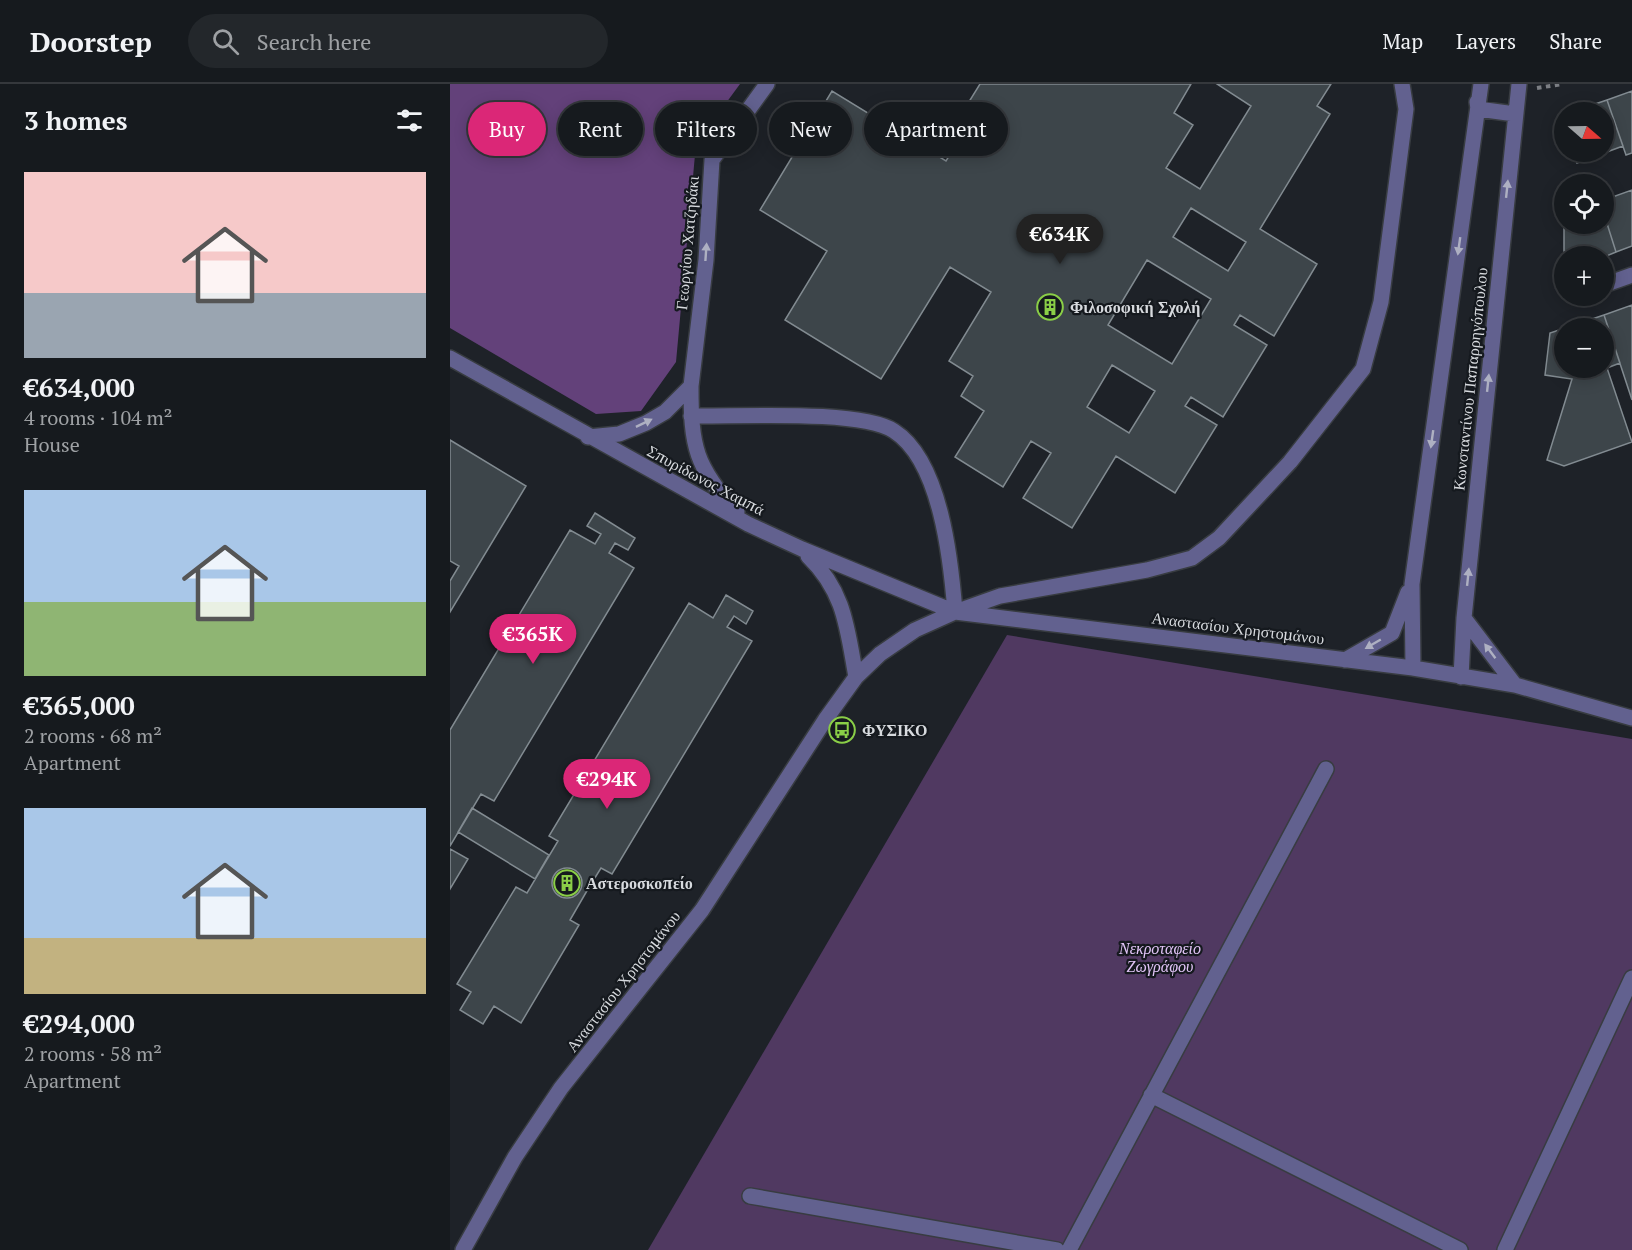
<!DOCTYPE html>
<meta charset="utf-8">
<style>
body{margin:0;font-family:"PT Serif",serif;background:#23272b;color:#f1f3f6;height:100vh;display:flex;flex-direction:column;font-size:22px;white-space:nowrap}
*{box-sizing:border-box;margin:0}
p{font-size:20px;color:#9ea1a4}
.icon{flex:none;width:33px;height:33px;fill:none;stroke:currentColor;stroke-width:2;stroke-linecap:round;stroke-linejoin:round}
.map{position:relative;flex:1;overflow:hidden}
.side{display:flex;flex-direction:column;background:#161a1e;width:450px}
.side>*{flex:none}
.banner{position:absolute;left:18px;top:18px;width:570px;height:54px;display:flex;gap:12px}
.needle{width:39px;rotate:110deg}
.controls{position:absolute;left:1104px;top:18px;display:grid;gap:12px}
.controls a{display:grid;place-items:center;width:60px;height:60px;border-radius:50%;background:#161a1e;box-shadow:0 3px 15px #0003,0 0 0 2px #35383c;font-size:30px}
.price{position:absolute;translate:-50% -51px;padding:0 14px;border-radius:21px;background:#db2777;color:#fff;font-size:20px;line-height:39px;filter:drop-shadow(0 2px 3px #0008)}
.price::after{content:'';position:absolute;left:50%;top:36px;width:18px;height:14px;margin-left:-9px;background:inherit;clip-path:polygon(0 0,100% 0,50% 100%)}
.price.on{background:#222;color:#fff}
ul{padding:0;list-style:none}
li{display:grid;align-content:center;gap:12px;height:318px;padding:0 24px}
li span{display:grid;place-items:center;height:186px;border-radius:0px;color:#555}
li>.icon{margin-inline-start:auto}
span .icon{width:108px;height:108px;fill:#fffc;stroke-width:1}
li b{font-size:26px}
h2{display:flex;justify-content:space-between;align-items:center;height:72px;padding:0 24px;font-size:26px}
.pill{padding:0 21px;border-radius:27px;background:#161a1e;box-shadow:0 3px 15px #0003,0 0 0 2px #35383c;font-size:21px;line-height:54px}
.pill.on{background:#db2777;color:#fff}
header{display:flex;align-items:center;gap:36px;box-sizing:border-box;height:84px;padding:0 30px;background:#161a1e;border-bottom:2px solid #35383c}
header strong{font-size:28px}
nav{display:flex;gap:33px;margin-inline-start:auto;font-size:21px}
.search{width:420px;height:54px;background:#23272b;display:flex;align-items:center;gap:15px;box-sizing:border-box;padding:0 21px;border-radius:33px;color:#9ea1a4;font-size:22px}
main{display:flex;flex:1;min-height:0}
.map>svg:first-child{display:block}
.green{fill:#503961}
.forest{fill:#63417a}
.building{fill:#3d454a;stroke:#828b91;stroke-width:1.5;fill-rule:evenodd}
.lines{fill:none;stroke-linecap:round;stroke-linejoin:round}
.minor-casing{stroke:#383c41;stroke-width:18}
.path{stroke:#7b7e83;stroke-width:4;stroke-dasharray:4.5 4.5;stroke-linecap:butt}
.minor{stroke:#62618f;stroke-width:15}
.oneway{fill:#aeb0c2}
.labels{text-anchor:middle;stroke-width:4.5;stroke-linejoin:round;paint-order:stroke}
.street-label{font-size:16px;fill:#d7dade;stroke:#15191e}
.poi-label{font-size:16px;font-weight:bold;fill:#d7dade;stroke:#15191e;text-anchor:start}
.park-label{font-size:16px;font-style:italic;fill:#e1c4f7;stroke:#15191e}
</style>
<header>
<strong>Doorstep</strong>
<div class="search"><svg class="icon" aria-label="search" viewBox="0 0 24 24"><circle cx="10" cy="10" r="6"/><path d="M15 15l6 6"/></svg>Search here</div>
<nav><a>Map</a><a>Layers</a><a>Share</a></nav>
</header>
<main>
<section class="side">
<h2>3 homes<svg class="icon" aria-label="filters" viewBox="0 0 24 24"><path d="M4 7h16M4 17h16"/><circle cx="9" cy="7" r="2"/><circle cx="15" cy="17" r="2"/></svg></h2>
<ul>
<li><span style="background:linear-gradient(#f6c9c9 65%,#9aa5b1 0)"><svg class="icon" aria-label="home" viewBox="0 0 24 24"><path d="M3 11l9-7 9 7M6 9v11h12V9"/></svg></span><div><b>€634,000</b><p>4 rooms · 104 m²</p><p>House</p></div></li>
<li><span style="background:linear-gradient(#a9c7e8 60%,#8fb573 0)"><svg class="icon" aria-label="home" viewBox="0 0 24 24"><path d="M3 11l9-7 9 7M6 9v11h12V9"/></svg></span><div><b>€365,000</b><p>2 rooms · 68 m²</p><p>Apartment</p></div></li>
<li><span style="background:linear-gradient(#a9c7e8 70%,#c2b280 0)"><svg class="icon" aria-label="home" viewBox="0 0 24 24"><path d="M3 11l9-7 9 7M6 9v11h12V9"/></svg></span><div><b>€294,000</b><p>2 rooms · 58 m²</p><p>Apartment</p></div></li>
</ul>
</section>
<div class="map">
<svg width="1182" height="1166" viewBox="0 0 1182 1166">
<rect width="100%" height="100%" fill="#1e2228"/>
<path class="green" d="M557 551 1182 655V1166H198Z"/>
<path class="forest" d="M0 0H290L246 60 226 278 191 327 146 330 0 244Z"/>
<path class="building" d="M530 0H741L724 29 743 41 716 84 750 105 801 22 767 0H881L867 22 880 30 810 145 867 180 824 252 790 231 784 241 817 261 773 333 741 313 735 322 767 341 725 409 666 372 622 444 573 414 601 369 581 357 553 403 505 373 534 327 511 312 523 292 499 277 541 208 500 183 431 295 335 236 377 167 310 126 382 7 496 77 522 35 512 29ZM741 124 796 158 778 187 723 153ZM697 176 761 215 722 280 658 241ZM662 281 705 307 679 349 637 323Z
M1182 7V69L1176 71 1157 16Z
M1157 16 1173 62 1127 79 1123 68H1154V28H1121Z
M1182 106V162L1166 168 1154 130V116Z
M1114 130V140H1154V130L1166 168 1154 173 1114 167Z
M1182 221V316L1154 231Z
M1154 231 1170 279 1157 284 1182 358 1114 382 1097 376 1122 295 1095 291 1100 249ZM1114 244H1154V284H1114Z
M0 356 76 402 0 528V497L9 482 0 477Z
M145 429 185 454 178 466 165 459 159 469 184 484 44 717 31 710 0 762V646L120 446 145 460 151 450 137 442Z
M276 511 303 527 296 540 284 532 277 543 302 557 162 790 151 784 138 805 120 836 129 841 71 939 44 922 33 940 10 926 21 908 7 900 66 803 77 809 108 757 99 752 239 519 263 534Z
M22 724 99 771 85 795 8 748Z
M0 765 18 775 0 805Z
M102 799a15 15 0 1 1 30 0a15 15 0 1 1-30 0Z"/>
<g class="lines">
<g class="minor-casing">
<path id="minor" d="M1027 18 1028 25 1065 30
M1154 201 1182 191
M0 274 298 440 352 465 505 528 963 584 1065 601 1182 634
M241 302C241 362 245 383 287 428
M241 332C286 333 410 325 444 347 491 377 501 477 505 528
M138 353 169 350 196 339 215 328 241 302 256 176 262 76 317 0
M358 472C395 508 397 544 406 593
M1014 534 1065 601
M895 576 942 549 958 508
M963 584 962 500 1031 0
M1011 593 1014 534 1069 0
M701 1011 1010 1166
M300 1112 607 1166
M13 1166 65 1073 111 1004 252 826 375 636 406 593 430 570 465 546 505 528 550 512 697 486 742 474 769 454 840 378 913 285 931 218 956 25 952 0
M619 1166 876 685
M1055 1166 1182 894"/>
</g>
<path class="path" d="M1087 4 1113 0"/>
<use href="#minor" class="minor"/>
</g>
<defs><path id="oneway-solid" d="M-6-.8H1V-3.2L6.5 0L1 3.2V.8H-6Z" transform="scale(1.5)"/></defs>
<g class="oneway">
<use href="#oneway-solid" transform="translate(1057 105) rotate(-84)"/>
<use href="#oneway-solid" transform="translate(1009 162) rotate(98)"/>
<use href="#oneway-solid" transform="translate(256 168) rotate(-86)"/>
<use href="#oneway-solid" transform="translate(1038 299) rotate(-84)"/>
<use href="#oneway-solid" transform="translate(194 339) rotate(-26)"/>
<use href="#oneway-solid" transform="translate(982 355) rotate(98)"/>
<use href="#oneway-solid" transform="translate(1018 493) rotate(-84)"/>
<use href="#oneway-solid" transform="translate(923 560) rotate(150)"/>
<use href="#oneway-solid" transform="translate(1040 567) rotate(-127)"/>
</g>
<defs>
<g id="building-ring" transform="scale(1.35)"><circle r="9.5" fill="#15191e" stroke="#8ace47" stroke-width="1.5"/><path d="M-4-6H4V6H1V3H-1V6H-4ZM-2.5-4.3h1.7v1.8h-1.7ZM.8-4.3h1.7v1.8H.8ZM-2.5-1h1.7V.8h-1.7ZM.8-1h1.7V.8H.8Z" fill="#8ace47"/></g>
<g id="bus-ring" transform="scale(1.35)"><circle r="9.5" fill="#15191e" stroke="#8ace47" stroke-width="1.5"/><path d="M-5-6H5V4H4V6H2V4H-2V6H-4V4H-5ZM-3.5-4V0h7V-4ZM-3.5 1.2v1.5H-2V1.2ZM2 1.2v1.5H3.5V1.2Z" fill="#8ace47"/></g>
</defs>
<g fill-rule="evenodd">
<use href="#building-ring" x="600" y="223"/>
<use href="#bus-ring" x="392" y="646"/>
<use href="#building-ring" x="117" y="799"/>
</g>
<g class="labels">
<g class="street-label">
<text transform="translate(237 159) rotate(-85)" y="6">Γεωργίου Χατζηδάκι</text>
<text transform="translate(1020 295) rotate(-84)" y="6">Κωνσταντίνου Παπαρρηγόπουλου</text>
<text transform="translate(256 396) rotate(28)" y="6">Σπυρίδωνος Χαμπά</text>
<text transform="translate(788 544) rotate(7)" y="6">Αναστασίου Χρηστομάνου</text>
<text transform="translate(173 897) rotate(-52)" y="6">Αναστασίου Χρηστομάνου</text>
</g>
<g class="poi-label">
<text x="620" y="229">Φιλοσοφική Σχολή</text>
<text x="412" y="652">ΦΥΣΙΚΟ</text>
<text x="136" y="805">Αστεροσκοπείο</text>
</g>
<g class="park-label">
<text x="710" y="870">Νεκροταφείο<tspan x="710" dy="18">Ζωγράφου</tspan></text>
</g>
</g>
</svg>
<div class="controls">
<a><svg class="needle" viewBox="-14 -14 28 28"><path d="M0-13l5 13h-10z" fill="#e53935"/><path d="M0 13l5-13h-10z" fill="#9ea1a4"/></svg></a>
<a><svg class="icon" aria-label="locate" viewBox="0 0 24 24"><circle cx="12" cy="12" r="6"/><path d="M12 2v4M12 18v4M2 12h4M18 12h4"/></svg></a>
<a>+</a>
<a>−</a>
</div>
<b class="price on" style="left:610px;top:181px">€634K</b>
<b class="price" style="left:83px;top:581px">€365K</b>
<b class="price" style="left:157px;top:726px">€294K</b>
<div class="banner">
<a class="pill on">Buy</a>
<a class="pill">Rent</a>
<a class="pill">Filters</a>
<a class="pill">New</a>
<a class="pill">Apartment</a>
</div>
</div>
</main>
